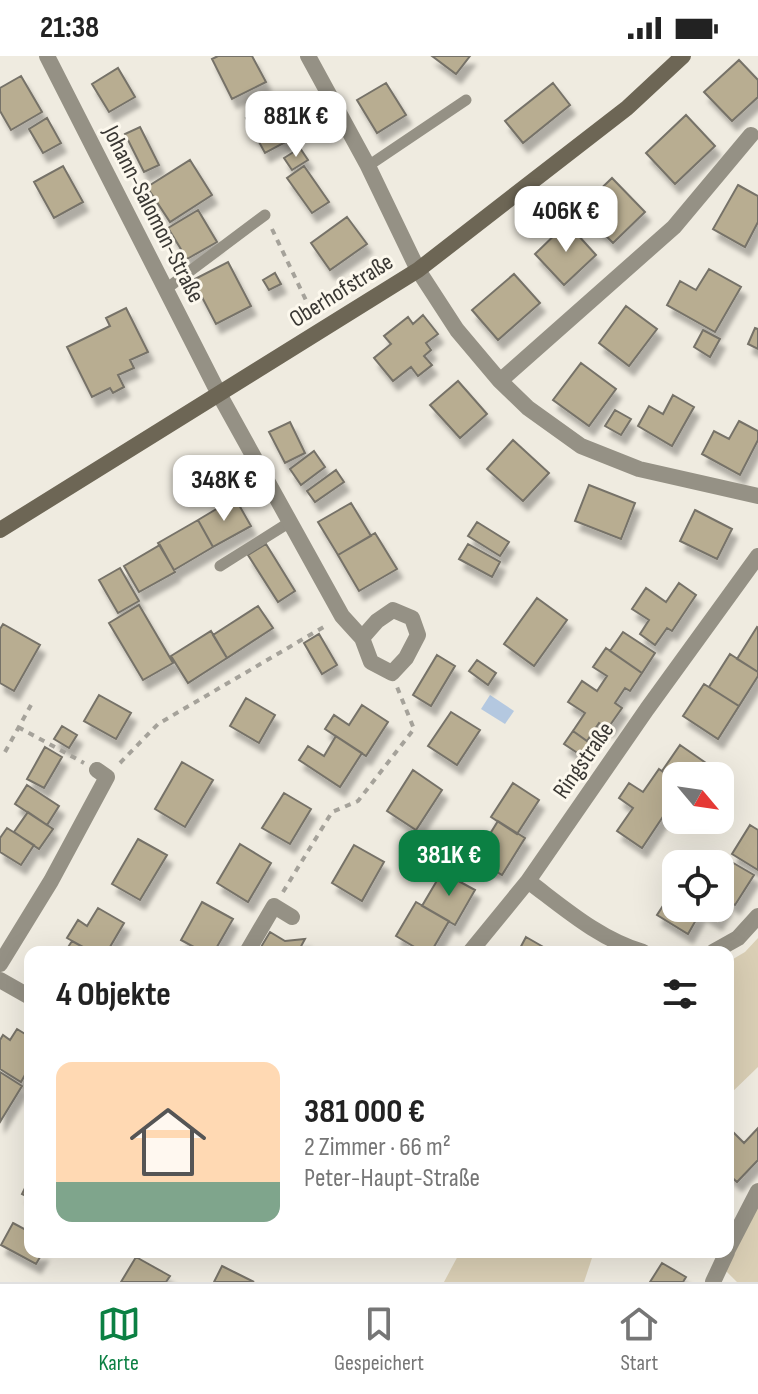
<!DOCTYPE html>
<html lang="de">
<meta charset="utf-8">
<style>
body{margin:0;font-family:"Sofia Sans Condensed",sans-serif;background:#f2f2f2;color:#222;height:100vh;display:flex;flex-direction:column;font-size:30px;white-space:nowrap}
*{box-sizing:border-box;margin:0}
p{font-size:26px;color:#767676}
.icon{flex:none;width:44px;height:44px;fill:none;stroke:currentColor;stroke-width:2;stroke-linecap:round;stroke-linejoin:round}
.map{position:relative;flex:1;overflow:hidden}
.side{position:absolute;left:24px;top:890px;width:710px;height:312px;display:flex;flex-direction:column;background:#fff;border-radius:16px;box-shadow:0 8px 32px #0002}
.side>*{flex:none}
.needle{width:52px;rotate:119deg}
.fabs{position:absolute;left:662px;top:706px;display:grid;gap:16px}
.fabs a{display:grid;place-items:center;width:72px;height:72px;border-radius:16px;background:#fff;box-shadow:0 8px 32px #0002;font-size:40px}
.price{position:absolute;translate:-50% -68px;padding:0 18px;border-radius:16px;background:#fff;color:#222;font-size:26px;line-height:52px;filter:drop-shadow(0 2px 4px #0008)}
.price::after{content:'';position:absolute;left:50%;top:48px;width:24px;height:18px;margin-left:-12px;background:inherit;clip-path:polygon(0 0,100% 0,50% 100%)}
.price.active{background:#0b8043;color:#fff}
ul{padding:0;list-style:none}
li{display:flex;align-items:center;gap:24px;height:200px;padding:0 32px}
li span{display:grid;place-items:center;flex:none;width:224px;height:160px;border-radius:16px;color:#555}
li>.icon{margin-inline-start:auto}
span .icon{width:96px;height:96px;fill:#fffc;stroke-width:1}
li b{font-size:34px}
h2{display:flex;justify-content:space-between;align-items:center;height:96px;padding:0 32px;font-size:34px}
.status{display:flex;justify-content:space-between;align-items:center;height:56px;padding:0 40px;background:#fff;direction:ltr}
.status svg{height:22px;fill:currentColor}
.dock{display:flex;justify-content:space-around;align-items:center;height:112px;border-top:2px solid #e0e0e0;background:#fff;font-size:22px;color:#767676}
.dock a{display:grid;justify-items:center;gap:4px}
.dock .active{color:#0b8043}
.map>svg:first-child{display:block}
.green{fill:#dacfb5}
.water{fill:#b4c8e0}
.building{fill:#b8ad91;stroke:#767268;stroke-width:2;filter:url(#shadow)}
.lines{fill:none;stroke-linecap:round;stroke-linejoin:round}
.path{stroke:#a5a29a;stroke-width:4;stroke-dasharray:6 6;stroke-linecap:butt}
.lane{stroke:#959185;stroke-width:11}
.street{stroke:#959185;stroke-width:16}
.secondary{stroke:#6d6655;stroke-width:16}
.labels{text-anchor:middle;stroke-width:6;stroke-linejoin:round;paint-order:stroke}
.street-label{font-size:24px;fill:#3a3834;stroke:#fcf8ed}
</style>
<div class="status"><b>21:38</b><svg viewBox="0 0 49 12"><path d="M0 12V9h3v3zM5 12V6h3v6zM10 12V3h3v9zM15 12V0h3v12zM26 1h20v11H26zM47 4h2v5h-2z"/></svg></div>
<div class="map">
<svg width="758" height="1226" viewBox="0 0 758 1226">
<defs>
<filter id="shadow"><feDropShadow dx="5" dy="9" stdDeviation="2" flood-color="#0004"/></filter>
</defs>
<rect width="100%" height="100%" fill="#efebe0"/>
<path class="green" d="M758 882V1011L728 1040V906L745 896Z
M758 1135V1226H737L722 1211Z
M460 1196H594L584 1226H444Z"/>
<path class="water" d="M490 639 514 655 505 668 481 653Z"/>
<path class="building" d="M218 0H252L266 26 232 43 212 3Z
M432 0H470L456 18Z
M739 4 758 24V41L732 65 704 36Z
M118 12 135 41 109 56 92 28Z
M21 20 42 56 11 74 0 55V32Z
M386 27 406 59 377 77 357 44Z
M553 27 570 49 523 87 505 65Z
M273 46 293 82 265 97 246 62Z
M686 59 715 90 675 128 646 97Z
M47 62 61 87 43 97 29 73Z
M140 71 159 109 144 116 125 78Z
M300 92 308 104 292 114 284 102Z
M190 104 212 139 170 166 147 131Z
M63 110 83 146 54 162 34 126Z
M304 110 329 146 312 157 287 122Z
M612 122 645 156 613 187 580 153Z
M738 129 758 140V166L745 191 713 173Z
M198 154 217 186 187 203 168 172Z
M347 161 367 188 330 214 311 187Z
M567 167 596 199 564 229 535 198Z
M228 206 251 250 216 268 193 224Z
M709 213 741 231 715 276 667 249 680 225 696 234Z
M275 217 281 228 269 234 263 224Z
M514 218 540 247 498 284 472 254Z
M626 250 657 273 629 310 599 287Z
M126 252 148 296 130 304 134 312 118 319 124 331 113 337 110 332 92 341 67 291 110 270 106 262Z
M423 259 438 278 426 287 431 294 424 300 432 309 418 320 411 311 393 325 374 302 391 288 384 280 408 261 413 268Z
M755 272 758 273V293L748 288Z
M703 274 720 283 710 301 694 291Z
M581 307 616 333 589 370 553 344Z
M458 325 487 358 460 382 430 349Z
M673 339 694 351 672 390 638 370 649 350 663 358Z
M615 354 631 363 621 379 605 370Z
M739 365 758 375V384L740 419 702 398 714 375 729 383Z
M290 366 305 397 285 407 269 376Z
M513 384 549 417 523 445 487 413Z
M314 395 325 411 301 429 290 413Z
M336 414 344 426 315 446 307 435Z
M589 429 635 447 621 483 575 465Z
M235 442 251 470 213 491 198 464Z
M351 447 371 480 338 499 318 466Z
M695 454 732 473 717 503 680 485Z
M198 464 213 491 174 514 158 487Z
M477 466 509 486 500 500 468 480Z
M375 477 397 513 359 535 338 499Z
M266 488 295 535 278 546 248 499Z
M468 488 500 506 492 521 459 503Z
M160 489 175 516 139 536 124 510Z
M120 512 139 545 118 557 99 524Z
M679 527 696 539 672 575 667 572 655 589 640 578 649 564 632 553 646 532 666 546Z
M537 542 567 564 534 610 504 588Z
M139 549 173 607 143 624 109 567Z
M258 550 273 572 227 602 213 579Z
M3 568 40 589 14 635 0 627V573Z
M757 571 758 572V616L737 603Z
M211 575 227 602 188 627 171 600Z
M623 576 655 597 642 617 610 595Z
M319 578 337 609 322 618 304 587Z
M606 592 642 617 630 635 625 632 615 647 622 652 608 672 599 667 587 685 573 675 585 657 568 646 582 625 597 635 607 620 593 611Z
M730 598 758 616V620L739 650 709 631Z
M437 599 455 610 431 650 413 639Z
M477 604 496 617 488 629 469 615Z
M704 628 739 650 718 683 683 660Z
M99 639 131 657 116 683 84 665Z
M246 642 275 659 259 687 230 670Z
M362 649 388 666 366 700 325 673 334 659 349 669Z
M451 656 480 674 457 709 428 690Z
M62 670 77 679 69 692 54 683Z
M573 675 591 688 582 700 564 688Z
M336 680 362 697 340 731 299 704 308 690 324 700Z
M680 689 706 707 698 720H676V725L662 715Z
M45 691 62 701 44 732 27 723Z
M182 706 213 724 185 771 155 753Z
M659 713 676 725V741L642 792 617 775 633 752 619 742 629 727 643 736Z
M413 714 442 734 416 774 387 755Z
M513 727 539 744 517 778 491 761Z
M27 729 59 750 47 769 15 748Z
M284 737 311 753 290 788 262 772Z
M28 756 53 773 39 793 14 776Z
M498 765 525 782 502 819 475 802Z
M750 769 758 774V814L732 798Z
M7 772 34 789 21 809 0 796V782Z
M138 783 167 799 140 844 112 828Z
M240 788 271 807 248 846 217 827Z
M354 789 384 806 362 845 332 827Z
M723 801 754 819 735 849 720 840 719 808Z
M442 816 475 834 455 869 422 850Z
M670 839 676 843V852H691L700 857 688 878 657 859Z
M720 845 727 849 717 865 695 852H720Z
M202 846 233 863 214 896H203L181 884Z
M416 846 449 865 431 896H423L396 880Z
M98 852 124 867 107 896H92L67 882 78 864 87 870Z
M270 876 285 885 305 883 298 896H258Z
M526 881 552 896H518Z
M72 885 92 896H65Z
M17 973 30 981V1010L21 1026 0 1013V984L3 979 10 984Z
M0 1016 22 1030 0 1066Z
M728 1071 744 1087 758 1072V1104L737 1126 728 1118Z
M30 1122V1142L22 1138Z
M13 1167 30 1176V1196H43L36 1208 1 1189Z
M136 1201 170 1220 166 1226H121Z
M662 1207 686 1221 683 1226H650Z
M222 1210 254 1226H214Z"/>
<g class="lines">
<path class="path" d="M272 173 313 259
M18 671 84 707
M5 696 31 649
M120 707 158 668 327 569
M283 836 332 756 358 745 414 673 397 631"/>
<path class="lane" d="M368 110 466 44
M166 233 265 159
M220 510 290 466"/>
<path class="street" d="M47 0 219 338 342 560 362 582
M308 0 368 110 418 214 457 274 500 325 528 352 581 390 639 413 758 440
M500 325 674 171 751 79
M393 554 412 562 418 579 406 602 392 617 371 606 362 582 377 565Z
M528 825C564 852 599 883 643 896
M247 896 274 850 292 861
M470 896 528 825 647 653 758 500
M713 896 738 882 758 860
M0 908 51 825 107 721 97 714
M0 924 30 941
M728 1193 758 1135
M713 1226 727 1196"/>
<path class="secondary" d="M0 474 418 214 627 52 683 0"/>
</g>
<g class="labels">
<g class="street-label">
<text transform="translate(154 158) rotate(63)" y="8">Johann-Salomon-Straße</text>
<text transform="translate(341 234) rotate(-32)" y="8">Oberhofstraße</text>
<text transform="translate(583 704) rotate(-55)" y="8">Ringstraße</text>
</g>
</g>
</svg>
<div class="fabs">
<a><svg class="needle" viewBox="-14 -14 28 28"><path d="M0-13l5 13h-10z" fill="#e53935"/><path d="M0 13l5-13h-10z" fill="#767676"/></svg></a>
<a><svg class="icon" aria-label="locate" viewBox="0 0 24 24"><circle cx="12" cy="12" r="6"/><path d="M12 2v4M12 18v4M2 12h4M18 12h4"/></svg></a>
</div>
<b class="price" style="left:296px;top:103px">881K €</b>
<b class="price" style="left:566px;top:198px">406K €</b>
<b class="price" style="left:224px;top:467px">348K €</b>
<b class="price active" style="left:449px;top:842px">381K €</b>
<section class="side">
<h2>4 Objekte<svg class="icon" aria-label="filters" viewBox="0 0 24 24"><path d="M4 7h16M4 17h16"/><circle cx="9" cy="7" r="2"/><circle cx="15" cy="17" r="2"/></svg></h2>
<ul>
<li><span style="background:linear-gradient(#ffd9b3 75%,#7fa58c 0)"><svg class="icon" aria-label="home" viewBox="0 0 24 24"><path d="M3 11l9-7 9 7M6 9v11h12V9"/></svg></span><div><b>381 000 €</b><p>2 Zimmer · 66 m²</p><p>Peter-Haupt-Straße</p></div></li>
</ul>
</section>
</div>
<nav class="dock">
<a class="active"><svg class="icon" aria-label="map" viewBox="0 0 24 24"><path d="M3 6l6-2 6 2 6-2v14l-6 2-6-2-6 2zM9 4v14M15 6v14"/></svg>Karte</a>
<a><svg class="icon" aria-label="saved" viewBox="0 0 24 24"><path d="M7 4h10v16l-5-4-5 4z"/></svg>Gespeichert</a>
<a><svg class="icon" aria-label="home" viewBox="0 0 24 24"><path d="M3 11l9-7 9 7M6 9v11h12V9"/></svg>Start</a>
</nav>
